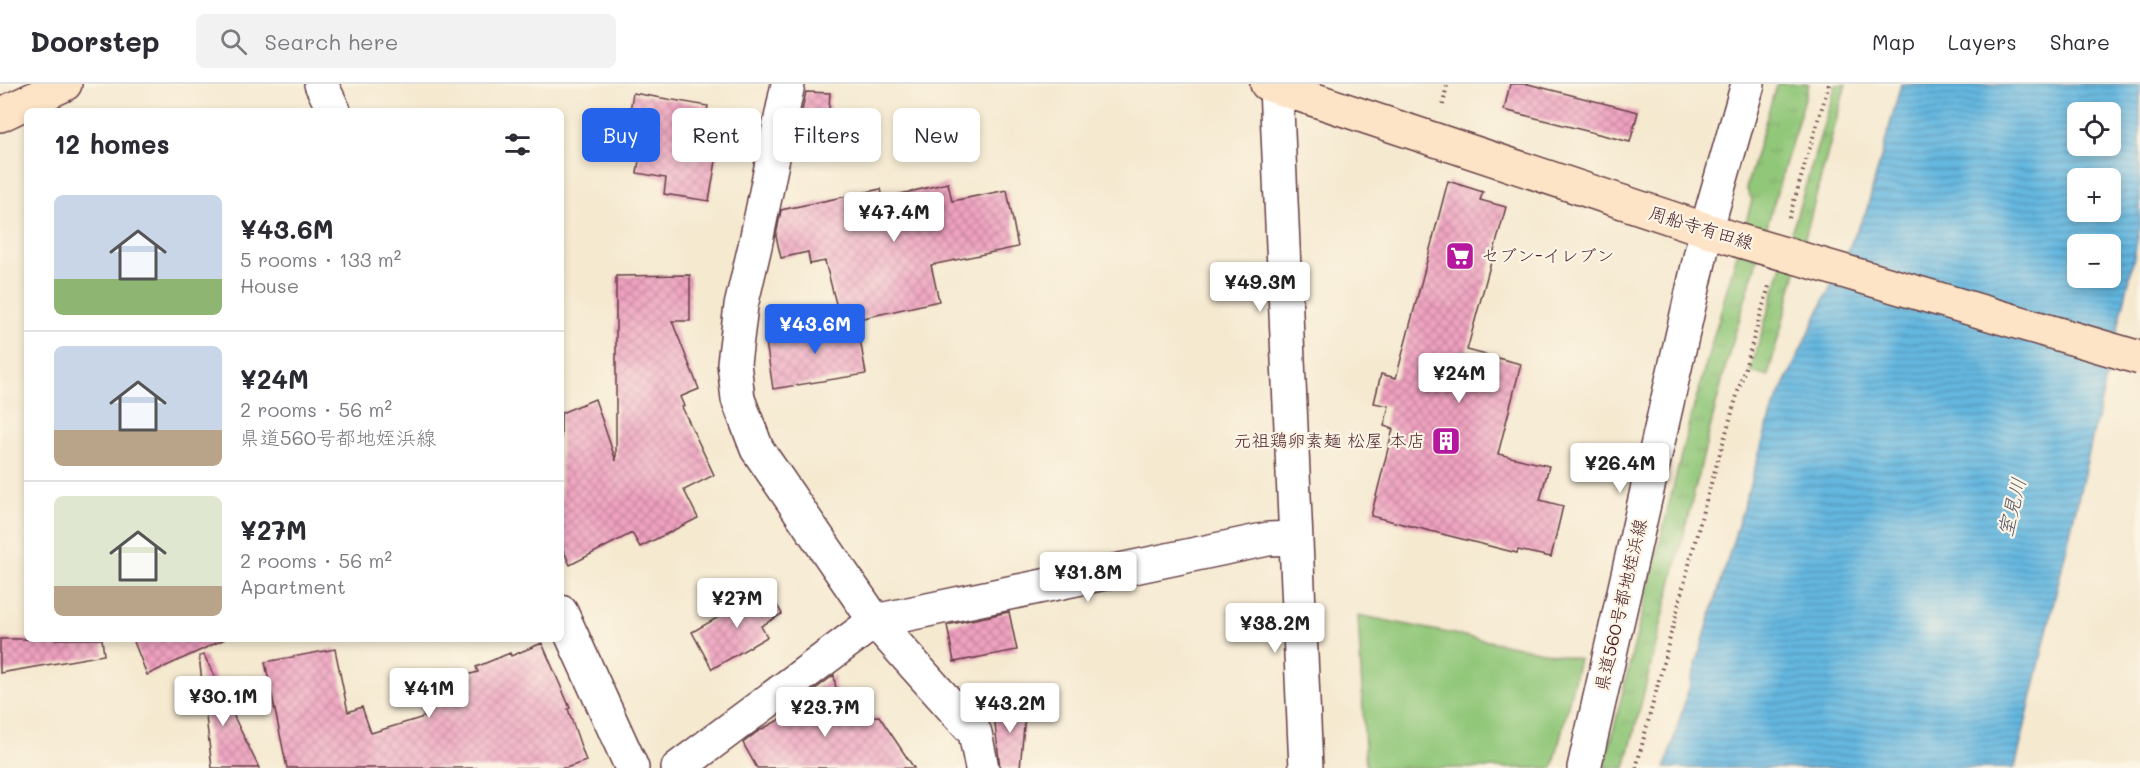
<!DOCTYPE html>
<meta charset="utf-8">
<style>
body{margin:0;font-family:Mali,"Klee One",sans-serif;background:#f2f2f3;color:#2b2b33;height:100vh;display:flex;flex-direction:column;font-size:22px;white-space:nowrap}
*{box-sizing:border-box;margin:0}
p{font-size:20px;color:#7c7c81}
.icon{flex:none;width:33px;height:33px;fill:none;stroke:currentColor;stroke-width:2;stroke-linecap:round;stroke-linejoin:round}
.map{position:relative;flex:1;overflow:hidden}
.side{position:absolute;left:24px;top:24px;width:540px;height:534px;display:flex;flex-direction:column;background:#fff;border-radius:9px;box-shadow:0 3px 9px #0003}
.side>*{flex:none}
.guide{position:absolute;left:582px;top:24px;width:570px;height:54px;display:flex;gap:12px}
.fabs{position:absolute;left:2067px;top:18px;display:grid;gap:12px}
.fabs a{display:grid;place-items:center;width:54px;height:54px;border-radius:9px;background:#fff;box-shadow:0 3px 9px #0003;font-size:30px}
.price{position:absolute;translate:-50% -51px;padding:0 14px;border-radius:6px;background:#fff;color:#222;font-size:20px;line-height:39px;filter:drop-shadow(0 2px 3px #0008)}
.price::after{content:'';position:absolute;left:50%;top:36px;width:18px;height:14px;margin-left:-9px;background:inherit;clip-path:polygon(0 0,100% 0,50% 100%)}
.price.active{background:#2563eb;color:#fff}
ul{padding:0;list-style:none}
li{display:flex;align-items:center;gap:18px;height:150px;padding:0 30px}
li+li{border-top:2px solid #e1e1e2}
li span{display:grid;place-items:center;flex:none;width:168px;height:120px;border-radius:9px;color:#555}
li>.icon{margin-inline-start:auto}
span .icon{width:72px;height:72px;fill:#fffc;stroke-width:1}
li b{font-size:26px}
h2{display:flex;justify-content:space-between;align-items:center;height:72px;padding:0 30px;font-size:26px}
.pill{padding:0 21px;border-radius:9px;background:#fff;box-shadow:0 3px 9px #0003;font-size:21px;line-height:54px}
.pill.active{background:#2563eb;color:#fff}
header{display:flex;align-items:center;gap:36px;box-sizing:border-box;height:84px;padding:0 30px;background:#fff;border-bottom:2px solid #e1e1e2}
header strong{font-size:28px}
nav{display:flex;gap:33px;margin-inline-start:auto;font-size:21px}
.search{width:420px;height:54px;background:#f2f2f3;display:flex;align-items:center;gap:15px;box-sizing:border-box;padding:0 21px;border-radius:9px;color:#7c7c81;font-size:22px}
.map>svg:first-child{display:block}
.grass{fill:url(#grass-tufts);stroke:#6e7352;stroke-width:1.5}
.park{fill:#91c779;stroke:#6e7352;stroke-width:1.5}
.water{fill:url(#water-rules);stroke:#576b86;stroke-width:1.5;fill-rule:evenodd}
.building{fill:url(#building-cross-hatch)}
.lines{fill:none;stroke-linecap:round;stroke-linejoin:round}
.minor-casing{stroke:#643d44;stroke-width:36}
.tertiary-casing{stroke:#643d44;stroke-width:36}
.secondary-casing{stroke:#643d44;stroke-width:36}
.path{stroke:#643d44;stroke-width:4;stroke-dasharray:1.5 4.5;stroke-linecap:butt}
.minor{stroke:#fff;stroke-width:33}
.tertiary{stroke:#fff;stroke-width:33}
.secondary{stroke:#fee4c6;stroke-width:33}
.secondary-bridge-casing{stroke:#643d44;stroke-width:36;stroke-linecap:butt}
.secondary-bridge{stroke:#fee4c6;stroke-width:33}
.labels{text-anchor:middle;stroke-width:4.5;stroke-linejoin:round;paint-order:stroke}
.street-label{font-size:18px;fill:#4a1f2b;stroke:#fcf5e5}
.poi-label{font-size:18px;fill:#4a1f2b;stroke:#fcf5e5;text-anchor:start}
.water-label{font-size:20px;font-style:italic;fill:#53546a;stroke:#fcf5e5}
</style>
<header>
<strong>Doorstep</strong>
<div class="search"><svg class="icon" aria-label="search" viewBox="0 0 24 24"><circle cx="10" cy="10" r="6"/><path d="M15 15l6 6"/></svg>Search here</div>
<nav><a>Map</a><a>Layers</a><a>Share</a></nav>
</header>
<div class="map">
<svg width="2140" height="684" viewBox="0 0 2140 684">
<defs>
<pattern id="grass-tufts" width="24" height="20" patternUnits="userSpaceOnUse" patternTransform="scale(1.5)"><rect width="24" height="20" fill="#91c779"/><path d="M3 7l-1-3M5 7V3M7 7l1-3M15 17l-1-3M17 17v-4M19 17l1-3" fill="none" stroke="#7faa69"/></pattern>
<pattern id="water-rules" width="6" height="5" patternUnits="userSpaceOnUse" patternTransform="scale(1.5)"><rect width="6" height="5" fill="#64b7e0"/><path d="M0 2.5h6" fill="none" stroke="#5494b6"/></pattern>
<pattern id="building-cross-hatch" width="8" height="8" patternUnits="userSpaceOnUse" patternTransform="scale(1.5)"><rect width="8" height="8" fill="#efa2c0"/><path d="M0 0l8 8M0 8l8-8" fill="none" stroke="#c4839c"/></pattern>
</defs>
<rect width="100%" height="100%" fill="#fcf5e5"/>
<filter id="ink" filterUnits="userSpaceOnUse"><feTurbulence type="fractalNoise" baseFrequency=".0167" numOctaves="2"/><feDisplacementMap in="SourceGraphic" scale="12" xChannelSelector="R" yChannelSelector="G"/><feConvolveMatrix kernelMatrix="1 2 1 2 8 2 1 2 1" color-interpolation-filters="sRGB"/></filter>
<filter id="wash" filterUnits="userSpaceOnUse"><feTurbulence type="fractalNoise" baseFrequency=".008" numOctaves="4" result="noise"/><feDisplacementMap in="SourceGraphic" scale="24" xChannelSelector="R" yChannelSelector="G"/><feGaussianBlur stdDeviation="1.35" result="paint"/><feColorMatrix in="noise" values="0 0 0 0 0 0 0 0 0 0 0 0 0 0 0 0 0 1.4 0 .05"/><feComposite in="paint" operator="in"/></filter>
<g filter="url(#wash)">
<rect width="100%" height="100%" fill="#f5e9d0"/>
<path class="grass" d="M1778 0H1809L1727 277 1625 684H1604L1686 351 1752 116 1746 104 1775 5Z
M1836 0H1846L1768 292 1750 288Z"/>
<path class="park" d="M1358 531 1579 575 1553 684H1366Z"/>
<path class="water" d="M1901 0H2140V142L2130 193 2015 684H1665L1772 327 1867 125ZM2078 28H2110V62H2078ZM2078 94H2110V128H2078ZM2078 160H2110V194H2078Z"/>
<g id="blocks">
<path class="building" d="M1510 0H1528L1638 28 1630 58 1504 26Z
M806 8 830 9 826 71 793 68Z
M633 9 708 22 703 46 721 49 709 117 664 110 666 94 637 89 641 64 624 63Z
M1448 97 1483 108 1480 116 1506 123 1467 266 1521 280 1498 370 1549 382 1540 416 1563 422 1551 473 1518 466 1517 469 1371 432 1393 345 1384 342 1389 322 1374 319 1381 290 1396 294Z
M948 99 952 117 1007 106 1018 163 931 181 939 217 841 239 825 177 810 180 808 168 781 174 776 152 781 126 881 105 883 114Z
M690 191V237H672L699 305 680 313 684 322 682 323 714 391 684 406 698 434 640 463 632 449 570 481 561 461V329L595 315 616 377V192Z
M857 237 866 290 773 305 765 251Z
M768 505 782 530 761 542 767 553 712 585 692 548Z
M1009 528 1017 566 954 578 947 541Z
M0 555H102L104 571 0 589Z
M133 555H225L147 591Z
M542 559 570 624 568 625 586 677 566 684H287L265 578 335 565 348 628 362 623 371 649 424 633 416 605 478 588 476 583 510 569 511 572Z
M204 571 259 684H212L199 572Z
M834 591 840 635 879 632 914 684H757L743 659 757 648 802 623 798 618Z
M1026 621 1020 684H1000L993 623Z"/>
</g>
</g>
<g filter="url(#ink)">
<use href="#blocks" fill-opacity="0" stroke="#643d44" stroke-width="1.5"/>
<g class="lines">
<g class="minor-casing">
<path id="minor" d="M321 0 334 27
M788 0 755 162 741 222 734 279 738 315 757 365 875 537 975 649 982 684
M1706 147 1748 0
M561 528 632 684
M678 684 875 537 1268 455 1295 454"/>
</g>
<g class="tertiary-casing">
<path id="tertiary" d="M1276 3 1306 684
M1584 684 1706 147"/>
</g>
<g class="secondary-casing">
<path id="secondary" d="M1267 0 1737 156
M0 31 65 0"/>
</g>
<path class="path" d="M1443 21 1447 0
M1789 134 1829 0
M1636 684 1703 427 1769 202"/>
<use href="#minor" class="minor"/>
<use href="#tertiary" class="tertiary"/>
<use href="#secondary" class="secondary"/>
<g class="secondary-bridge-casing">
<path id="secondary-bridge" d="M1737 156 2140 274"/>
</g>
<use href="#secondary-bridge" class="secondary-bridge"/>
</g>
</g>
<defs>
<g id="supermarket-square" transform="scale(1.5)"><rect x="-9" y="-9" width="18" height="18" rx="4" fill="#b5179e" stroke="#fcf5e5"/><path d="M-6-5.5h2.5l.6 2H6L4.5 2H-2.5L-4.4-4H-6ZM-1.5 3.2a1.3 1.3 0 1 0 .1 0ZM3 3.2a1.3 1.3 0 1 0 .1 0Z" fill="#fff"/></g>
<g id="building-square" transform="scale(1.5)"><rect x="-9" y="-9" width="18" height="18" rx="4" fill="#b5179e" stroke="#fcf5e5"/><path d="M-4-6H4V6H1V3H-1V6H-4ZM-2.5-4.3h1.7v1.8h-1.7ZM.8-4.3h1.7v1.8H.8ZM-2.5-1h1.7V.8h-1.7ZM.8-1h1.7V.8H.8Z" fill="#fff"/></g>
</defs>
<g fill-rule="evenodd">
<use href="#supermarket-square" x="1460" y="172"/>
<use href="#building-square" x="1446" y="357"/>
</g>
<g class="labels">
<g class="street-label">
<text transform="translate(1701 144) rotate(17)" y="6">周船寺有田線</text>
<text transform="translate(1621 521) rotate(-77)" y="6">県道560号都地姪浜線</text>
</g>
<g class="poi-label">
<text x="1481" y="178">セブン-イレブン</text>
<text x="1425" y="363" text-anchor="end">元祖鶏卵素麺 松屋 本店</text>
</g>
<g class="water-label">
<text transform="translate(2012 423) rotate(-76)" y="7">室見川</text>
</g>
</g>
</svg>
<div class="fabs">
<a><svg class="icon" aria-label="locate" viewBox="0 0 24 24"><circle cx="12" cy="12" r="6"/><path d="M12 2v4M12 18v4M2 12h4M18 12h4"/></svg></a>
<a>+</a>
<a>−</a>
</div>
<b class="price" style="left:894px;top:159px">¥47.4M</b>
<b class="price" style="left:1260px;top:229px">¥49.3M</b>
<b class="price active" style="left:815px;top:271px">¥43.6M</b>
<b class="price" style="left:1459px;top:320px">¥24M</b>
<b class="price" style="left:1620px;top:410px">¥26.4M</b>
<b class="price" style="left:1088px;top:519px">¥31.8M</b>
<b class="price" style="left:737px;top:545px">¥27M</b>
<b class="price" style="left:1275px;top:570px">¥38.2M</b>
<b class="price" style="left:429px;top:635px">¥41M</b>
<b class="price" style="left:223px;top:643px">¥30.1M</b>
<b class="price" style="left:1010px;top:650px">¥43.2M</b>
<b class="price" style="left:825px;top:654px">¥23.7M</b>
<div class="guide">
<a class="pill active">Buy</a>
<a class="pill">Rent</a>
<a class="pill">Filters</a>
<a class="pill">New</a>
</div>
<section class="side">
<h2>12 homes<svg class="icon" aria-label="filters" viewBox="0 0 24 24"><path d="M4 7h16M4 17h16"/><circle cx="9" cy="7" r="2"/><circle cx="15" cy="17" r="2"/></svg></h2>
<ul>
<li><span style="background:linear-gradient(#c9d6e8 70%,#8fb573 0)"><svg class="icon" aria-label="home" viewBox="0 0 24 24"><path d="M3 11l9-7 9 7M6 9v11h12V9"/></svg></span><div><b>¥43.6M</b><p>5 rooms · 133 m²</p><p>House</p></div></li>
<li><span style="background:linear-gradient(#c9d6e8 70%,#b9a48a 0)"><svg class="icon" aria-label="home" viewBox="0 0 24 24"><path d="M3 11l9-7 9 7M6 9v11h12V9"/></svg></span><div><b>¥24M</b><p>2 rooms · 56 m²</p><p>県道560号都地姪浜線</p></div></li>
<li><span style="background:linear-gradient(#dfe7d0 75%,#b9a48a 0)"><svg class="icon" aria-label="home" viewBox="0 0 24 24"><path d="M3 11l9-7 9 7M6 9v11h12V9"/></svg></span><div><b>¥27M</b><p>2 rooms · 56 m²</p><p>Apartment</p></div></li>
</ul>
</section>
</div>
